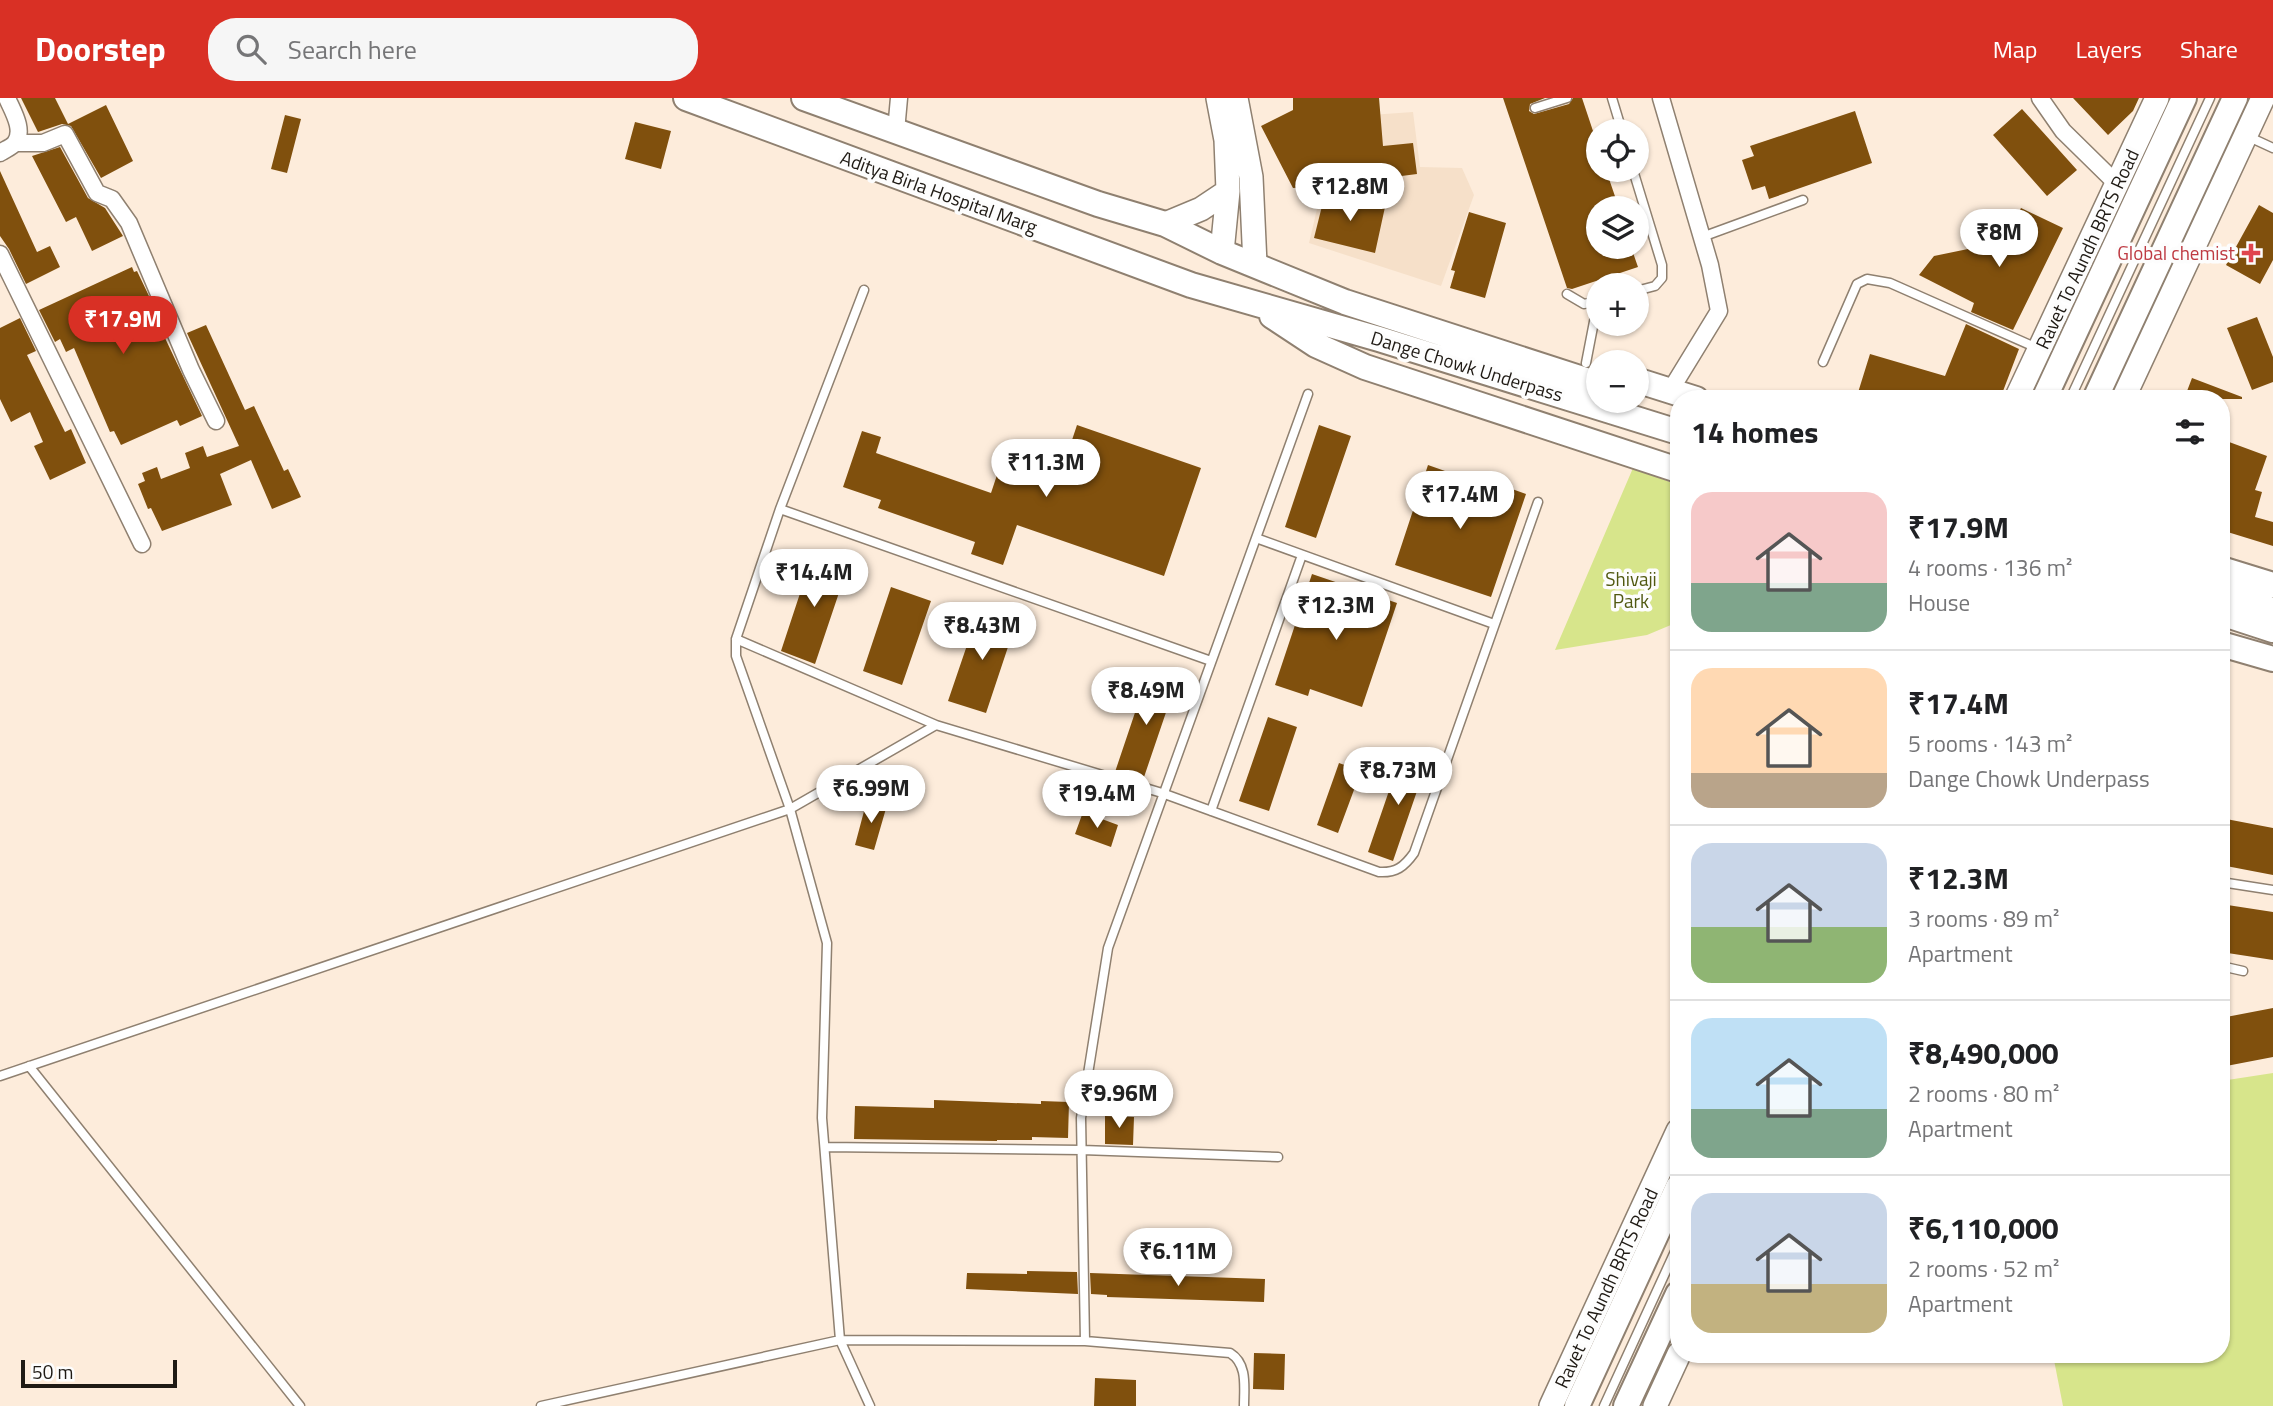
<!DOCTYPE html>
<meta charset="utf-8">
<style>
body{margin:0;font-family:"Titillium Web",sans-serif;background:#f6f6f6;color:#202124;height:100vh;display:flex;flex-direction:column;font-size:26px;white-space:nowrap}
*{box-sizing:border-box;margin:0}
p{font-size:23px;color:#757577}
.icon{flex:none;width:38px;height:38px;fill:none;stroke:currentColor;stroke-width:2;stroke-linecap:round;stroke-linejoin:round}
.map{position:relative;flex:1;overflow:hidden}
.panel{position:absolute;left:1670px;top:292px;width:560px;height:973px;display:flex;flex-direction:column;background:#fff;border-radius:28px;box-shadow:0 2px 5px #0004}
.panel>*{flex:none}
.tools{position:absolute;left:1586px;top:21px;display:grid;gap:14px}
.tools a{display:grid;place-items:center;width:63px;height:63px;border-radius:50%;background:#fff;box-shadow:0 2px 5px #0004;font-size:35px}
.scale{position:absolute;left:21px;bottom:18px;width:156px;box-sizing:border-box;padding-left:7px;border:4px solid #1f1a14;border-top:0;font-size:19px;line-height:24px;white-space:nowrap;color:#1f1a14;-webkit-text-stroke:5px #fdfdfd;paint-order:stroke}
.price{position:absolute;translate:-50% -60px;padding:0 16px;border-radius:24px;background:#fff;color:#222;font-size:23px;line-height:46px;filter:drop-shadow(0 2px 4px #0008)}
.price::after{content:'';position:absolute;left:50%;top:42px;width:21px;height:16px;margin-left:-10px;background:inherit;clip-path:polygon(0 0,100% 0,50% 100%)}
.price.active{background:#d93025;color:#fff}
ul{padding:0;list-style:none}
li{display:flex;align-items:center;gap:21px;height:175px;padding:0 21px}
li+li{border-top:2px solid #e0e0e0}
li span{display:grid;place-items:center;flex:none;width:196px;height:140px;border-radius:21px;color:#555}
li>.icon{margin-inline-start:auto}
span .icon{width:84px;height:84px;fill:#fffc;stroke-width:1}
li b{font-size:30px}
h2{display:flex;justify-content:space-between;align-items:center;height:84px;padding:0 21px;font-size:30px}
header{display:flex;align-items:center;gap:42px;box-sizing:border-box;height:98px;padding:0 35px;background:#d93025;color:#fff}
header strong{font-size:33px}
nav{display:flex;gap:38px;margin-inline-start:auto;font-size:24px}
.search{width:490px;height:63px;background:#f6f6f6;display:flex;align-items:center;gap:18px;box-sizing:border-box;padding:0 24px;border-radius:28px;color:#757577;font-size:26px}
.map>svg:first-child{display:block}
.built{fill:#f6e0c9}
.green{fill:#d7e58b}
.building{fill:#80500d}
.lines{fill:none;stroke-linecap:round;stroke-linejoin:round}
.lane-casing{stroke:#8f8070;stroke-width:11}
.street-casing{stroke:#8f8070;stroke-width:19}
.secondary-casing{stroke:#8f8070;stroke-width:26}
.primary-casing{stroke:#8f8070;stroke-width:28}
.lane{stroke:#fff;stroke-width:8}
.street{stroke:#fff;stroke-width:16}
.secondary{stroke:#fff;stroke-width:23}
.primary{stroke:#fff;stroke-width:24}
.health-dot{fill:#e0444e;stroke:#fdfdfd;stroke-width:2.5}
.labels{text-anchor:middle;stroke-width:7;stroke-linejoin:round;paint-order:stroke}
.street-label{font-size:19px;fill:#1f1a14;stroke:#fdfdfd}
.health-label{font-size:19px;fill:#be3a42;stroke:#fdfdfd;text-anchor:end}
.park-label{font-size:19px;fill:#515911;stroke:#fdfdfd}
</style>
<header>
<strong>Doorstep</strong>
<div class="search"><svg class="icon" aria-label="search" viewBox="0 0 24 24"><circle cx="10" cy="10" r="6"/><path d="M15 15l6 6"/></svg>Search here</div>
<nav><a>Map</a><a>Layers</a><a>Share</a></nav>
</header>
<div class="map">
<svg width="2273" height="1308" viewBox="0 0 2273 1308">
<rect width="100%" height="100%" fill="#fdecdb"/>
<path class="built" d="M1413 14 1420 69 1462 70 1474 97 1441 188 1309 145 1322 90 1314 21Z"/>
<path class="green" d="M1633 370 1678 387V524L1647 537 1555 552Z
M2273 975V1308H2063L2053 1257 2221 1256V983Z"/>
<path class="building" d="M21 0H55L68 26 106 7 133 63 101 80 71 28 62 26 38 34Z
M1293 0H1379L1383 48 1413 45 1417 76 1386 80V82L1327 87 1328 84 1321 88 1293 90 1261 28 1293 12Z
M1503 0H1545L1530 6 1529 13 1534 16 1569 6 1573 0H1582L1598 48V72H1606L1619 110H1598V149H1631L1638 169 1572 191 1567 190Z
M2073 0H2139L2133 13 2108 37Z
M2022 11 2077 72 2047 98 1993 37Z
M1855 13 1872 65 1769 101 1765 88 1752 92 1742 62 1754 58 1750 48Z
M285 17 301 21 287 75 271 71Z
M635 24 671 33 661 71 625 61Z
M60 49 88 100 105 110 123 138 92 153 76 119 66 124 32 58Z
M0 73 37 154 50 148 60 169 26 186 9 151 0 138Z
M1325 96 1385 109 1375 155 1314 140Z
M2259 107 2273 115V162L2260 186 2226 167Z
M2021 110 2063 130 2013 232 1971 214 1974 205 1919 177 1934 158 2002 144Z
M1469 114 1506 125 1485 200 1450 190 1455 173 1451 172Z
M132 169 134 174 137 173 149 198 146 200 202 318 180 328 177 322 121 347 114 333 110 334 74 250 66 254 60 241 55 244 39 212Z
M2257 219 2273 259V284L2252 292 2227 230Z
M20 220 36 253 27 257 65 334 71 331 86 365 50 382 34 348 43 344 30 314 11 324 0 301V230Z
M1966 226 2019 251 2000 301H1856L1870 256 1945 278Z
M206 227 245 312 254 308 284 373 288 371 301 399 272 411 251 362 220 376 232 407 162 433 151 410 148 411 138 386 145 383 142 375 157 369 161 381 190 370 185 355 203 348 207 359 239 348 187 235Z
M2192 280 2242 299V301H2184Z
M1077 327 1201 370 1164 478 1017 427 1003 467 971 456 975 444 878 410 881 402 843 389 862 333 881 339 876 355 991 395 1006 350 1063 369Z
M1319 327 1351 338 1316 440 1285 429Z
M2221 341 2267 358 2255 392 2262 394 2255 419 2273 424V448L2221 432Z
M1428 367 1496 391 1498 386 1526 396 1491 499 1395 467Z
M813 456 848 468 815 566 781 553Z
M1312 476 1397 505 1362 609 1310 591 1308 598 1275 587Z
M891 489 931 503 902 587 863 573Z
M979 512 1016 525 986 615 948 603Z
M1148 576 1176 585 1143 682 1115 674Z
M1268 619 1297 629 1269 713 1239 703Z
M1402 655 1427 664 1393 763 1368 754Z
M1339 665 1361 673 1338 735 1317 727Z
M867 702 887 707 874 752 855 747Z
M1083 714 1118 727 1111 749 1075 736Z
M2221 720 2273 730V777L2221 767Z
M2221 806 2273 814V862L2221 854Z
M2273 910V959L2221 969V920Z
M934 1002 1041 1006V1003L1069 1004 1068 1040 1032 1039V1042H997V1043L854 1041 855 1008 934 1010Z
M1105 1018 1134 1019 1133 1047 1105 1046Z
M1027 1173 1077 1174 1078 1196 966 1191 967 1175 1027 1176Z
M1090 1175 1265 1181 1264 1204 1107 1199V1197L1091 1196Z
M1254 1255 1285 1256 1284 1292 1253 1291Z
M1095 1280 1136 1282V1308H1094Z"/>
<g class="lines">
<g class="lane-casing">
<path id="lane" d="M1612 0 1622 33
M1535 10 1567 0
M2247 38 2273 50
M1633 72 1662 167V180L1655 188 1636 193
M1702 139 1803 102
M864 192 780 411 736 541V558L790 711 827 845 822 1020 840 1242 1085 1243 1081 1020 1108 850 1308 296
M1567 196 1584 206 1597 203
M1823 264 1857 186 1867 181 1890 185 2037 250
M1586 265 1598 203
M2070 301 2210 0
M780 411 1211 563
M1256 440 1494 526
M736 541 936 627
M1211 713 1302 457
M2221 784 2273 792
M2221 868 2243 873
M29 968 300 1308
M0 978 790 711 936 627 1162 695 1379 774C1396 775 1404 769 1414 755L1538 404
M825 1049 1082 1052 1278 1059
M1085 1243 1230 1255C1248 1266 1244 1289 1244 1308
M541 1308 840 1242 870 1308
M1604 1308 1678 1147"/>
</g>
<g class="street-casing">
<path id="street" d="M1661 0 1710 167 1719 213 1670 293
M2040 0 2063 33 2117 86
M896 33 899 0
M15 45H43L65 36 97 95 112 101 129 125 191 272 216 323
M0 55C4 52 12 49 15 45 25 32 12 12 7 0
M0 156 142 446"/>
</g>
<g class="secondary-casing">
<path id="secondary" d="M1236 0 1251 79 1255 166
M1165 126 1201 111 1228 93 1226 42 1218 0
M1222 154 1228 93
M2016 301 2157 0
M2123 301 2263 0
M1551 1308 1678 1033
M1655 1308 1679 1256"/>
</g>
<g class="primary-casing">
<path id="primary" d="M686 0 1191 187 1379 241 1678 334
M804 0 1098 106 1165 126 1222 154 1345 204 1598 286
M1272 218 1316 247 1365 269 1678 372
M1636 282 1696 301
M2044 301 2184 0
M2095 301 2235 0
M2221 471 2273 487
M2221 495 2273 512
M2221 515 2273 532
M2221 546 2273 561
M1577 1308 1678 1089
M1626 1308 1678 1196"/>
</g>
<use href="#lane" class="lane"/>
<use href="#street" class="street"/>
<use href="#secondary" class="secondary"/>
<use href="#primary" class="primary"/>
</g>
<path class="health-dot" d="M2247.5 144.5h7v7h7v7h-7v7h-7v-7h-7v-7h7z"/>
<g class="labels">
<g class="street-label">
<text transform="translate(939 94) rotate(20)" y="7">Aditya Birla Hospital Marg</text>
<text transform="translate(2087 151) rotate(-65)" y="7">Ravet To Aundh BRTS Road</text>
<text transform="translate(1467 268) rotate(17)" y="7">Dange Chowk Underpass</text>
<text transform="translate(1606 1190) rotate(-65)" y="7">Ravet To Aundh BRTS Road</text>
</g>
<g class="health-label">
<text x="2235" y="162">Global chemist</text>
</g>
<g class="park-label">
<text x="1631" y="488">Shivaji<tspan x="1631" dy="22">Park</tspan></text>
</g>
</g>
</svg>
<div class="tools">
<a><svg class="icon" aria-label="locate" viewBox="0 0 24 24"><circle cx="12" cy="12" r="6"/><path d="M12 2v4M12 18v4M2 12h4M18 12h4"/></svg></a>
<a><svg class="icon" aria-label="layers" viewBox="0 0 24 24"><path d="M12 4l9 5-9 5-9-5zM3 14l9 5 9-5"/></svg></a>
<a>+</a>
<a>−</a>
</div>
<div class="scale">50 m</div>
<b class="price" style="left:1350px;top:125px">₹12.8M</b>
<b class="price" style="left:1999px;top:171px">₹8M</b>
<b class="price active" style="left:123px;top:258px">₹17.9M</b>
<b class="price" style="left:1046px;top:401px">₹11.3M</b>
<b class="price" style="left:1460px;top:433px">₹17.4M</b>
<b class="price" style="left:814px;top:511px">₹14.4M</b>
<b class="price" style="left:1336px;top:544px">₹12.3M</b>
<b class="price" style="left:982px;top:564px">₹8.43M</b>
<b class="price" style="left:1146px;top:629px">₹8.49M</b>
<b class="price" style="left:1398px;top:709px">₹8.73M</b>
<b class="price" style="left:871px;top:727px">₹6.99M</b>
<b class="price" style="left:1097px;top:732px">₹19.4M</b>
<b class="price" style="left:1119px;top:1032px">₹9.96M</b>
<b class="price" style="left:1178px;top:1190px">₹6.11M</b>
<section class="panel">
<h2>14 homes<svg class="icon" aria-label="filters" viewBox="0 0 24 24"><path d="M4 7h16M4 17h16"/><circle cx="9" cy="7" r="2"/><circle cx="15" cy="17" r="2"/></svg></h2>
<ul>
<li><span style="background:linear-gradient(#f6c9c9 65%,#7fa58c 0)"><svg class="icon" aria-label="home" viewBox="0 0 24 24"><path d="M3 11l9-7 9 7M6 9v11h12V9"/></svg></span><div><b>₹17.9M</b><p>4 rooms · 136 m²</p><p>House</p></div></li>
<li><span style="background:linear-gradient(#ffd9b3 75%,#b9a48a 0)"><svg class="icon" aria-label="home" viewBox="0 0 24 24"><path d="M3 11l9-7 9 7M6 9v11h12V9"/></svg></span><div><b>₹17.4M</b><p>5 rooms · 143 m²</p><p>Dange Chowk Underpass</p></div></li>
<li><span style="background:linear-gradient(#c9d6e8 60%,#8fb573 0)"><svg class="icon" aria-label="home" viewBox="0 0 24 24"><path d="M3 11l9-7 9 7M6 9v11h12V9"/></svg></span><div><b>₹12.3M</b><p>3 rooms · 89 m²</p><p>Apartment</p></div></li>
<li><span style="background:linear-gradient(#bfe0f5 65%,#7fa58c 0)"><svg class="icon" aria-label="home" viewBox="0 0 24 24"><path d="M3 11l9-7 9 7M6 9v11h12V9"/></svg></span><div><b>₹8,490,000</b><p>2 rooms · 80 m²</p><p>Apartment</p></div></li>
<li><span style="background:linear-gradient(#c9d6e8 65%,#c2b280 0)"><svg class="icon" aria-label="home" viewBox="0 0 24 24"><path d="M3 11l9-7 9 7M6 9v11h12V9"/></svg></span><div><b>₹6,110,000</b><p>2 rooms · 52 m²</p><p>Apartment</p></div></li>
</ul>
</section>
</div>
